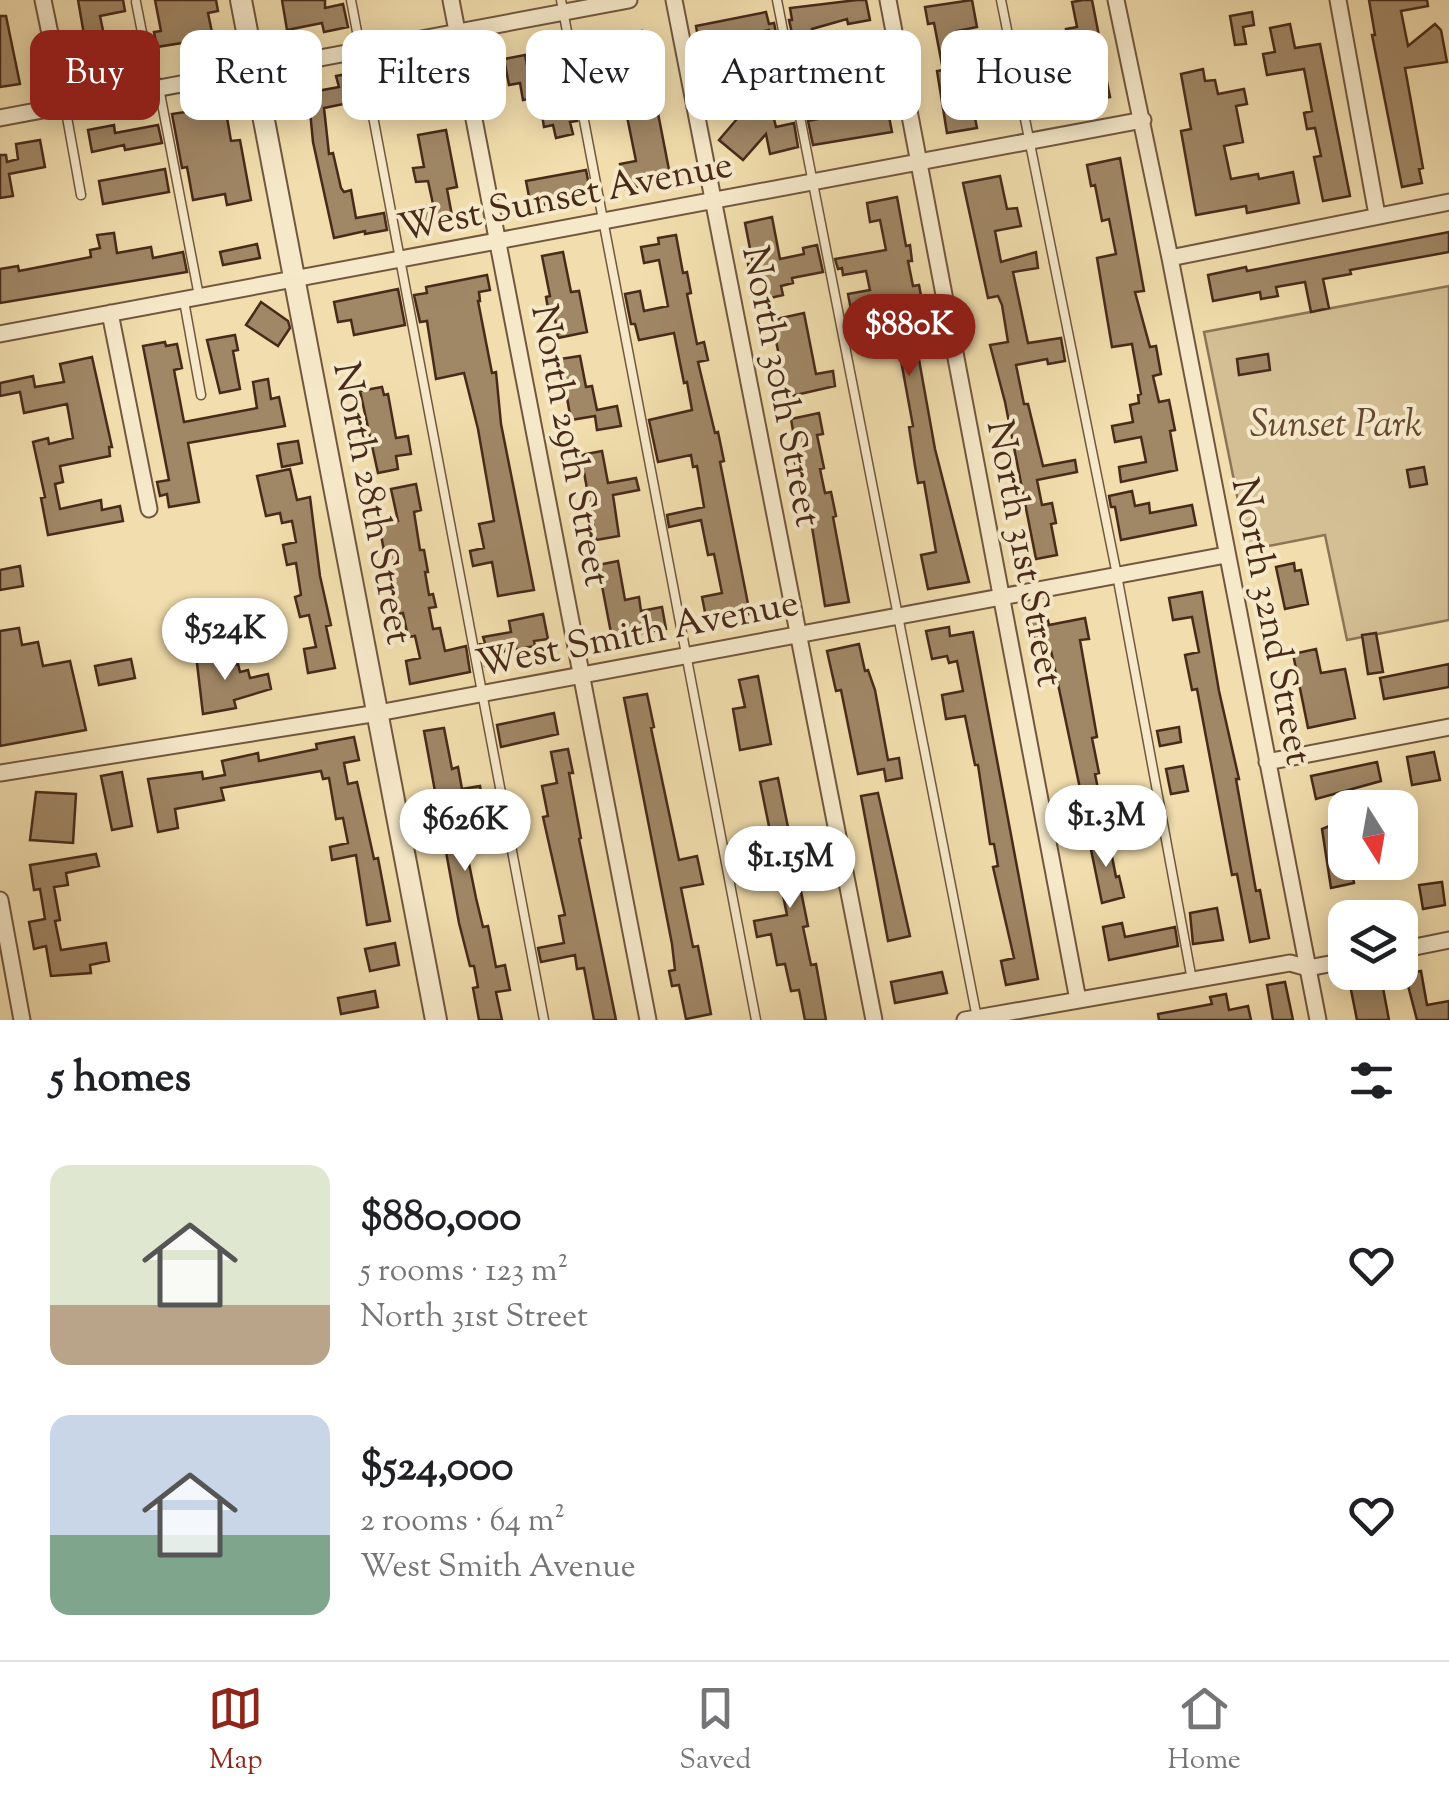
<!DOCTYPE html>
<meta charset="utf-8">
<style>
body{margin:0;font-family:"Sorts Mill Goudy",serif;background:#f6f6f6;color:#202124;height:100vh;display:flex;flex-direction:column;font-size:38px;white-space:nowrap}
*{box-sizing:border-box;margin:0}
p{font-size:32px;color:#757577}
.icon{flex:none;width:55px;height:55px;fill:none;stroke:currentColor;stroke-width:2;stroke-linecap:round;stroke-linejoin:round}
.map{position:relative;height:1020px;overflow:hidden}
.drawer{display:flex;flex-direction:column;background:#fff;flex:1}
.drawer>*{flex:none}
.hud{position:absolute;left:30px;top:30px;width:1390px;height:90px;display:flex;gap:20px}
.needle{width:65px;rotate:169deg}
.tools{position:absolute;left:1328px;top:790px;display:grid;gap:20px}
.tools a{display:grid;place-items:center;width:90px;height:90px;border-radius:20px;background:#fff;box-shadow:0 5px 25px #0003;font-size:50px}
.price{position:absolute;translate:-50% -85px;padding:0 22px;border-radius:35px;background:#fff;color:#222;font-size:32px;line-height:65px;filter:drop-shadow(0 2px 5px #0008)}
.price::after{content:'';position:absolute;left:50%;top:60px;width:30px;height:22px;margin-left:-15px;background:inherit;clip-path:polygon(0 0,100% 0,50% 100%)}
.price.on{background:#8f2418;color:#fff}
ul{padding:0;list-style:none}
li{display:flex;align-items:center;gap:30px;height:250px;padding:0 50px}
li span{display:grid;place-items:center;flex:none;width:280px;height:200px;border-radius:20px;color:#555}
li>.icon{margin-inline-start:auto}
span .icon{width:120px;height:120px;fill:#fffc;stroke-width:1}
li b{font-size:42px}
h2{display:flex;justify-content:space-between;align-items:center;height:120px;padding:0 50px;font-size:42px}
.pill{padding:0 35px;border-radius:20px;background:#fff;box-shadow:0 5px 25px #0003;font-size:35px;line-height:90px}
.pill.on{background:#8f2418;color:#fff}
.dock{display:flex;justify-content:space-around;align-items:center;height:140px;border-top:2px solid #e0e0e0;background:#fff;font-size:28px;color:#757577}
.dock a{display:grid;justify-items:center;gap:5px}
.dock .on{color:#8f2418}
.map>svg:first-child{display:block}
.green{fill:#d4bf94;stroke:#8e7456;stroke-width:2.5}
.building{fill:#a08766;stroke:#482a19;stroke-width:2.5}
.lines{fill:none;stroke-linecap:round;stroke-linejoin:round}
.service-casing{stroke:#72573e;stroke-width:11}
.minor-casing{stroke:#72573e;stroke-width:19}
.tertiary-casing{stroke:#72573e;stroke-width:24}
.service{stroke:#f6e9ca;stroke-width:8}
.minor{stroke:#f6e9ca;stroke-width:15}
.tertiary{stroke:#f6e9ca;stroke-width:20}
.labels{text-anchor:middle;stroke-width:8;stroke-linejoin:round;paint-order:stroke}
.street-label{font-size:38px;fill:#482a19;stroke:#f6e9ca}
.park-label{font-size:38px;font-style:italic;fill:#644832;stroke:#f6e9ca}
</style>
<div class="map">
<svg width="1449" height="1020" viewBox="0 0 1449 1020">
<rect width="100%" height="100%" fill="#f1ddad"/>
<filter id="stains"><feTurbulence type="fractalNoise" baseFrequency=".002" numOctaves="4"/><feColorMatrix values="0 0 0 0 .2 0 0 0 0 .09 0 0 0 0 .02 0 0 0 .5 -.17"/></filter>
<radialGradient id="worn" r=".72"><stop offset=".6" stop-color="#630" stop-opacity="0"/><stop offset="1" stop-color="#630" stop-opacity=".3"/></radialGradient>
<path class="green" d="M1449 286V620L1347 640 1325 535 1248 550 1204 332Z"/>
<path class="building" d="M78 0H123L125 11 100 16 105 40 127 35 129 47 124 48 128 68 91 75Z
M155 0H216L218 11 208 13 216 52 191 58 188 42 157 47 154 32 161 31Z
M282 0H325V8L343 4 348 27 324 32 322 23 287 30Z
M857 0H866L870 20 848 24 847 19 812 29 819 65 800 68 789 20H792L790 8Z
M972 0 977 27 957 31 964 66 981 63 985 84 969 87 977 128 947 133 937 71 943 70 934 23 928 24 925 7Z
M1083 0H1092L1099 36 1085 39 1093 79 1106 77 1110 97 1061 106 1052 47 1069 44 1066 29 1077 27 1072 2Z
M1369 0H1427L1428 6 1401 11 1408 46 1435 24 1441 30 1447 62 1405 68 1423 168 1419 169 1422 183 1402 187 1372 35H1375Z
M766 12 769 24 774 23 778 42 771 43 769 30 717 41 718 47 700 50 696 26Z
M1252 12 1254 25 1243 27 1246 44 1235 45 1230 16Z
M0 16H6L20 84 0 87Z
M1290 24 1295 48 1320 44 1350 196 1323 201 1314 157 1321 156 1315 128 1307 129 1304 113 1312 111 1304 69 1267 75 1263 54 1275 52 1270 28Z
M642 31 671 180 625 189 620 164 636 161 615 57 600 60 596 40Z
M875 46 892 132 813 145 808 121 823 118 817 90 860 84 859 77 864 76 859 50Z
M525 55 530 79 550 75 556 107 573 104 577 121 570 122 573 134 556 138 553 125 544 127 539 97 523 100 520 83 509 85 504 59Z
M742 62 748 92 774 87 777 100 770 102 776 127 794 123 798 147 770 154 766 134 743 160 719 140 748 106 718 112 715 95 720 94 715 67Z
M432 66 433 75 441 73 446 100 409 110 405 96 382 100 378 77Z
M1203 69 1205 81 1215 80 1218 94 1244 89 1247 104 1236 106 1243 142 1224 146 1231 179 1258 174 1259 179 1293 172 1299 203 1247 213 1246 206 1196 215 1181 131 1191 129 1181 74Z
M357 72 361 91 357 92 358 101 324 108 329 154 333 153 341 188 344 192 351 190 356 218 384 213 387 230 365 234V231L334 238 313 142 310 111 297 113 292 89 315 85 317 91 339 87 336 76Z
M225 106 231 141 240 140 251 200 227 205 225 194 193 200 187 167 182 168 172 114Z
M114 125 115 133 158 125 162 143 125 150 124 145 92 152 88 130Z
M446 130 457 187 447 189 453 221 419 227 416 208 433 204 428 181 416 182 413 168 424 167 418 135Z
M40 140 45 167 9 174 13 196 0 198V155H6L7 162 18 159 16 144Z
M1120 158 1144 291 1135 292 1150 347 1156 346 1161 374 1153 376 1159 402 1169 400 1175 430 1170 431 1177 470 1121 482 1119 467 1146 462 1141 437 1115 442 1112 426 1133 422 1130 405 1139 403 1138 395 1141 394 1132 344 1112 347 1097 258 1116 254 1109 219 1102 221 1095 185 1091 186 1087 165Z
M165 169 169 192 103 204 99 181Z
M586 170 591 196 531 207 526 181Z
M1000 176 1007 209 1017 208 1021 226 995 231 1001 262 1036 252 1038 268 1013 272 1028 343 1061 338 1065 361 1048 364 1047 359 1016 365 1024 404H1028L1043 466 1075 460 1077 472 1037 480 1042 505 1052 503 1056 523 1051 524 1057 555 1036 559 1005 402 990 345 1008 342 1002 305 998 296 988 298 963 183Z
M897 197 906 246 910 245 912 261H908L913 286 919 285 922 301 909 304 935 449 969 582 928 589 921 555 936 552 924 482 918 483 915 466 909 427 913 426 900 355 896 346 890 347 887 330 893 329 889 308 852 315 848 294 870 290 866 271 843 275 842 268 838 269 835 259 886 250 880 220 870 222 867 203Z
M772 217 780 259 804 254 803 248 817 245 823 272 792 278 793 283 781 286 783 295 766 299 762 276 750 278 748 264H753L745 223Z
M1449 232V252L1350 270 1351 274 1323 279 1329 308 1311 312 1305 282 1276 287 1278 296 1261 299 1260 292 1213 301 1208 275 1246 267 1247 271Z
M114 233 117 253 151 247 153 258 183 252 187 272 0 303V269L18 266 19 271 91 257 90 250 100 248 97 235Z
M676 235 683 273 687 272 691 293 687 294 697 344 704 342 708 360 698 362 715 433 718 432 724 461 720 462 750 614 707 622 702 597 722 593 714 554 708 555 701 520 669 527 667 515 704 507 697 466 693 467 691 455 658 462 649 420 692 410 687 382 684 383 674 333 639 340 635 324H631L625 294 640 291 644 311 668 306 659 260 644 263 641 247 659 244 658 238Z
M257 244 260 258 223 265 220 252Z
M563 252 571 292 579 291 587 332 558 338 555 319 550 320 546 297 550 296 542 256Z
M487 275 490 290 479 292 480 301H478L492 373 496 372 501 424 534 590 498 596 492 562 473 566 470 551 484 548 479 524 494 521 478 429 464 373 436 379 427 321 420 322 414 295 427 293 426 287Z
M398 289 405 325 354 335 351 320 338 322 334 302Z
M261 302 288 321 290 328 278 346 246 325Z
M804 313 816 374 833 371 835 386 787 397 772 320Z
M235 335 238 350 233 351 240 389 220 393 207 340Z
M165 342 166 346 177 344 182 368 174 370 184 422 257 408 253 382 268 379 271 399 279 397 285 426 188 443 199 502 169 507 167 494 160 496 157 482 169 480 143 346Z
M1268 354 1270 370 1239 375 1237 359Z
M580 356 586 387 592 386 597 410 617 406 621 426 597 430 595 416 571 420 560 359Z
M92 357 112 447H109L110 456 60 466 63 482 55 484 60 509 101 500 102 510 120 506 123 521 48 535 41 498 45 497 33 442 48 438 49 444 73 438 67 404 24 413 20 392 0 396V383L33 376 35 387 64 382 60 364Z
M382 387 384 395 388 394 396 438 408 436 411 454 396 456 398 469 378 473 360 391Z
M819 413 823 434 817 435 824 468 820 469 825 493 831 492 836 516 833 517 849 602 825 606 811 521 807 522 792 448H796L791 419Z
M298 441 302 463 282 467 278 444Z
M602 451 608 483 636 478 639 490 613 495 619 536 596 540 581 455Z
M1424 467 1427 484 1410 487 1407 470Z
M290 469 297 500 310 497 320 576 331 625 326 626 335 668 308 673 304 649 316 647 309 615 300 617 295 597 301 595 296 563 287 565 283 545 296 542 292 521 282 523 280 513 266 516 257 476Z
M416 484 421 510 414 512 420 550H424L428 572H425L429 595 433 594 436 607 429 608 433 629 440 628 445 651 466 646 470 672 410 684 406 661 420 658 415 636 408 637 403 613 398 614 387 550 384 551 379 524 398 521 391 489Z
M1132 491 1135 506 1149 503 1150 513 1192 505 1196 525 1121 540 1115 507H1111L1109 496Z
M618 561 625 600 639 597 641 611 662 607 666 629 612 638 598 565Z
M1294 563 1295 571 1301 570 1308 604 1285 609 1276 567Z
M20 566 23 586 0 590V570Z
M1202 592 1219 691 1239 779H1236L1256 891 1260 890 1269 938 1250 942 1237 874 1232 875 1197 689 1192 690 1185 655 1199 652 1192 617 1173 620 1169 598Z
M256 604 262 634 237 639 231 609Z
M543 614 548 639 534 641 535 646 501 652 503 662 485 666 480 644 485 643 483 637 511 632 509 621Z
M1047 616 1049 625 1085 618 1089 639 1080 640 1097 737 1092 738 1099 773 1095 774 1103 814 1086 817 1050 646 1036 648 1031 619Z
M949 627 950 636 973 632 1038 979 1006 985 1001 961 1014 958 993 867 998 866 994 844H990L978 765H975L965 716 946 719 942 695 963 691 957 661 949 663 947 656 932 659 926 631Z
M19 628 22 645 38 642 43 666 70 661 86 730 0 746V631Z
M1376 633 1383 672 1368 674 1362 635Z
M859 644 865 671 868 670 875 690 888 760 899 758 902 778 886 781 884 769 858 774 841 690 836 691 827 651Z
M1316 649 1321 673 1345 669 1355 718 1308 728 1293 654Z
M219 651 221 667 238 664 240 672 248 670 250 678 268 674 271 689 234 700 236 708 203 714 196 655Z
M131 659 135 678 99 685 95 666Z
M1449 664V687L1384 699 1380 678Z
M758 676 771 744 740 750 733 709 745 707 739 680Z
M647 694 654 727 651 728 679 860 697 856 703 884 681 888 693 947 698 946 711 1014 686 1019 679 985 672 986 669 971 675 970 672 944 624 698Z
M554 713 558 734 501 747 497 725Z
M1179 727 1181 742 1160 746 1157 731Z
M444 728 452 769 458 767 462 789 480 786 483 806 469 809 472 824 467 825 470 843 465 844 476 898 483 927 488 926 496 967 505 965 510 990 496 992 502 1020H479L473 988 478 987 474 966H470L459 923 424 731Z
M354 737 359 760 344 763 348 784 357 782 374 859 378 858 390 921 367 925 356 855 332 860 330 847 348 843 343 818 336 819 329 778 323 779 321 771 221 788 224 800 175 809 178 828 158 832 148 779 202 772 203 779 225 775 222 761 258 753 259 761 317 749 316 744Z
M568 749 573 773H569L581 838 579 839 616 1020H594L584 968 577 969 575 955 541 962 538 948 564 943 559 916 565 915 543 817 548 816 542 786 557 783 551 752Z
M1434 752 1440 780 1412 785 1407 757Z
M1377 762 1381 781 1316 799 1311 776Z
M1183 766 1188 791 1171 794 1166 769Z
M122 772 132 826 112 830 101 776Z
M778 778 808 926 803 927 811 965 816 964 826 1020H805L799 990 791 991 785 964 777 965 771 934 757 937 754 921 787 915 760 782Z
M36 792 76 794 73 843 30 840Z
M878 793 910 936 888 941 861 796Z
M1339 822 1345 862H1350L1354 883 1331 888 1322 829Z
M1108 836 1116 877 1119 876 1124 897 1102 903 1089 840Z
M96 854 99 866 66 873 68 885 54 887 60 920 55 921 61 950 106 943 109 961 90 965 91 973 51 976 46 946 34 949 29 922 45 919 40 889 34 890 30 865Z
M1442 882 1445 905 1423 909 1419 885Z
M1217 908 1223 940 1193 944 1190 913Z
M1122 923 1125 937 1175 927 1178 946 1109 960 1103 927Z
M395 943 399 965 370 971 365 949Z
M1421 971 1427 1005 1449 1001V1020H1417L1405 974Z
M942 972 947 993 895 1003 891 982Z
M1363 972H1380L1389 1020H1357L1348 975Z
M1285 982 1293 1020H1273L1267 985Z
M375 991 378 1007 341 1014 338 998Z
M1226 994 1229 1010 1248 1006 1251 1020H1159L1158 1014 1212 1004 1210 997Z"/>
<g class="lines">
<g class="service-casing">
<path id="service" d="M351 0 544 1020
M561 0 756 1020
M777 0 977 1018
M1001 0 1117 575 1192 980
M136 2 148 63 159 88 199 296
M65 106 81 195
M184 301 201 395"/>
</g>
<g class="minor-casing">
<path id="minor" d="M43 0 65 106
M451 0 648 1020
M674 0 874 1020
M888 0 1078 1000
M1116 0 1170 258 1318 1020
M1338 0 1377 215
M0 118 629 0
M1170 258 1449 202
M110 313 149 509
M0 334 1143 120
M1267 762 1449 727
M0 773 378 713 1226 555
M0 900 22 1020
M1400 950 1449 940
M965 1020 1290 963 1308 968 1345 961"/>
</g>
<g class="tertiary-casing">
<path id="tertiary" d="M241 0 436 1020"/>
</g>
<use href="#service" class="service"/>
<use href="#minor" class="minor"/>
<use href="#tertiary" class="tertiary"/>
</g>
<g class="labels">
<g class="street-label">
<text transform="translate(565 195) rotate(-11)" y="13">West Sunset Avenue</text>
<text transform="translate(783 386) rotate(79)" y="13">North 30th Street</text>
<text transform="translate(572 445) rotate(79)" y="13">North 29th Street</text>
<text transform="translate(374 503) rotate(79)" y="13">North 28th Street</text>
<text transform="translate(1026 553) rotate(79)" y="13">North 31st Street</text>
<text transform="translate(1273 621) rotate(79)" y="13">North 32nd Street</text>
<text transform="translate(637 632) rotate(-11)" y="13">West Smith Avenue</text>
</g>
<g class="park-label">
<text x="1336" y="436">Sunset Park</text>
</g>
</g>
<rect width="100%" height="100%" filter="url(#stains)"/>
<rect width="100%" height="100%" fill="url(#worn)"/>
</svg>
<div class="tools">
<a><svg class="needle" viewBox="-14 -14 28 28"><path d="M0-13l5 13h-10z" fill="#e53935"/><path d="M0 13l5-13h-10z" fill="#757577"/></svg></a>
<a><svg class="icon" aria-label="layers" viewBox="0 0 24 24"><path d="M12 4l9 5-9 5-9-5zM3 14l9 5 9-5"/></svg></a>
</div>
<b class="price on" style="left:909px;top:379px">$880K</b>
<b class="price" style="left:225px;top:683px">$524K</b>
<b class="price" style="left:1106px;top:870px">$1.3M</b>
<b class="price" style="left:465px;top:874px">$626K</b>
<b class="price" style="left:790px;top:911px">$1.15M</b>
<div class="hud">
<a class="pill on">Buy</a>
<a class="pill">Rent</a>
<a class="pill">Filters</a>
<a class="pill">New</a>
<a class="pill">Apartment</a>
<a class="pill">House</a>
</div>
</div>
<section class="drawer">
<h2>5 homes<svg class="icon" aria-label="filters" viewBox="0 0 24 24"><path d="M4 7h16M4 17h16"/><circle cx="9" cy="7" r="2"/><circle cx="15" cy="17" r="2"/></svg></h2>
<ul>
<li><span style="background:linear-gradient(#dfe7d0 70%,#b9a48a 0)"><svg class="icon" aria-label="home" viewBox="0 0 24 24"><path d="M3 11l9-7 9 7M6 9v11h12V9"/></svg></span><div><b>$880,000</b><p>5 rooms · 123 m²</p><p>North 31st Street</p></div><svg class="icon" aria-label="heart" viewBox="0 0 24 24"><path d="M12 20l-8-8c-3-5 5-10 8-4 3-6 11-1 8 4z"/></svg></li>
<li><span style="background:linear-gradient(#c9d6e8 60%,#7fa58c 0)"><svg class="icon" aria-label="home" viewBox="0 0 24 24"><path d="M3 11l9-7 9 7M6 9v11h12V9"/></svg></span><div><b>$524,000</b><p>2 rooms · 64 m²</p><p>West Smith Avenue</p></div><svg class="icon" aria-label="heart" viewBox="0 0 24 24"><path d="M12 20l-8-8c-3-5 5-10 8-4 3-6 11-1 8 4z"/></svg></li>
</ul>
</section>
<nav class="dock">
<a class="on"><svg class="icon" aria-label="map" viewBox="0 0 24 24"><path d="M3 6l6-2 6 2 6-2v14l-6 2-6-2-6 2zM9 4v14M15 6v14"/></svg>Map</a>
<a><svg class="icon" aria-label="saved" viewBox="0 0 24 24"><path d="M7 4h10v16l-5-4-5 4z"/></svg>Saved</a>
<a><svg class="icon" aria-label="home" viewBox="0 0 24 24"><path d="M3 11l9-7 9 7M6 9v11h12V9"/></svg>Home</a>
</nav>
